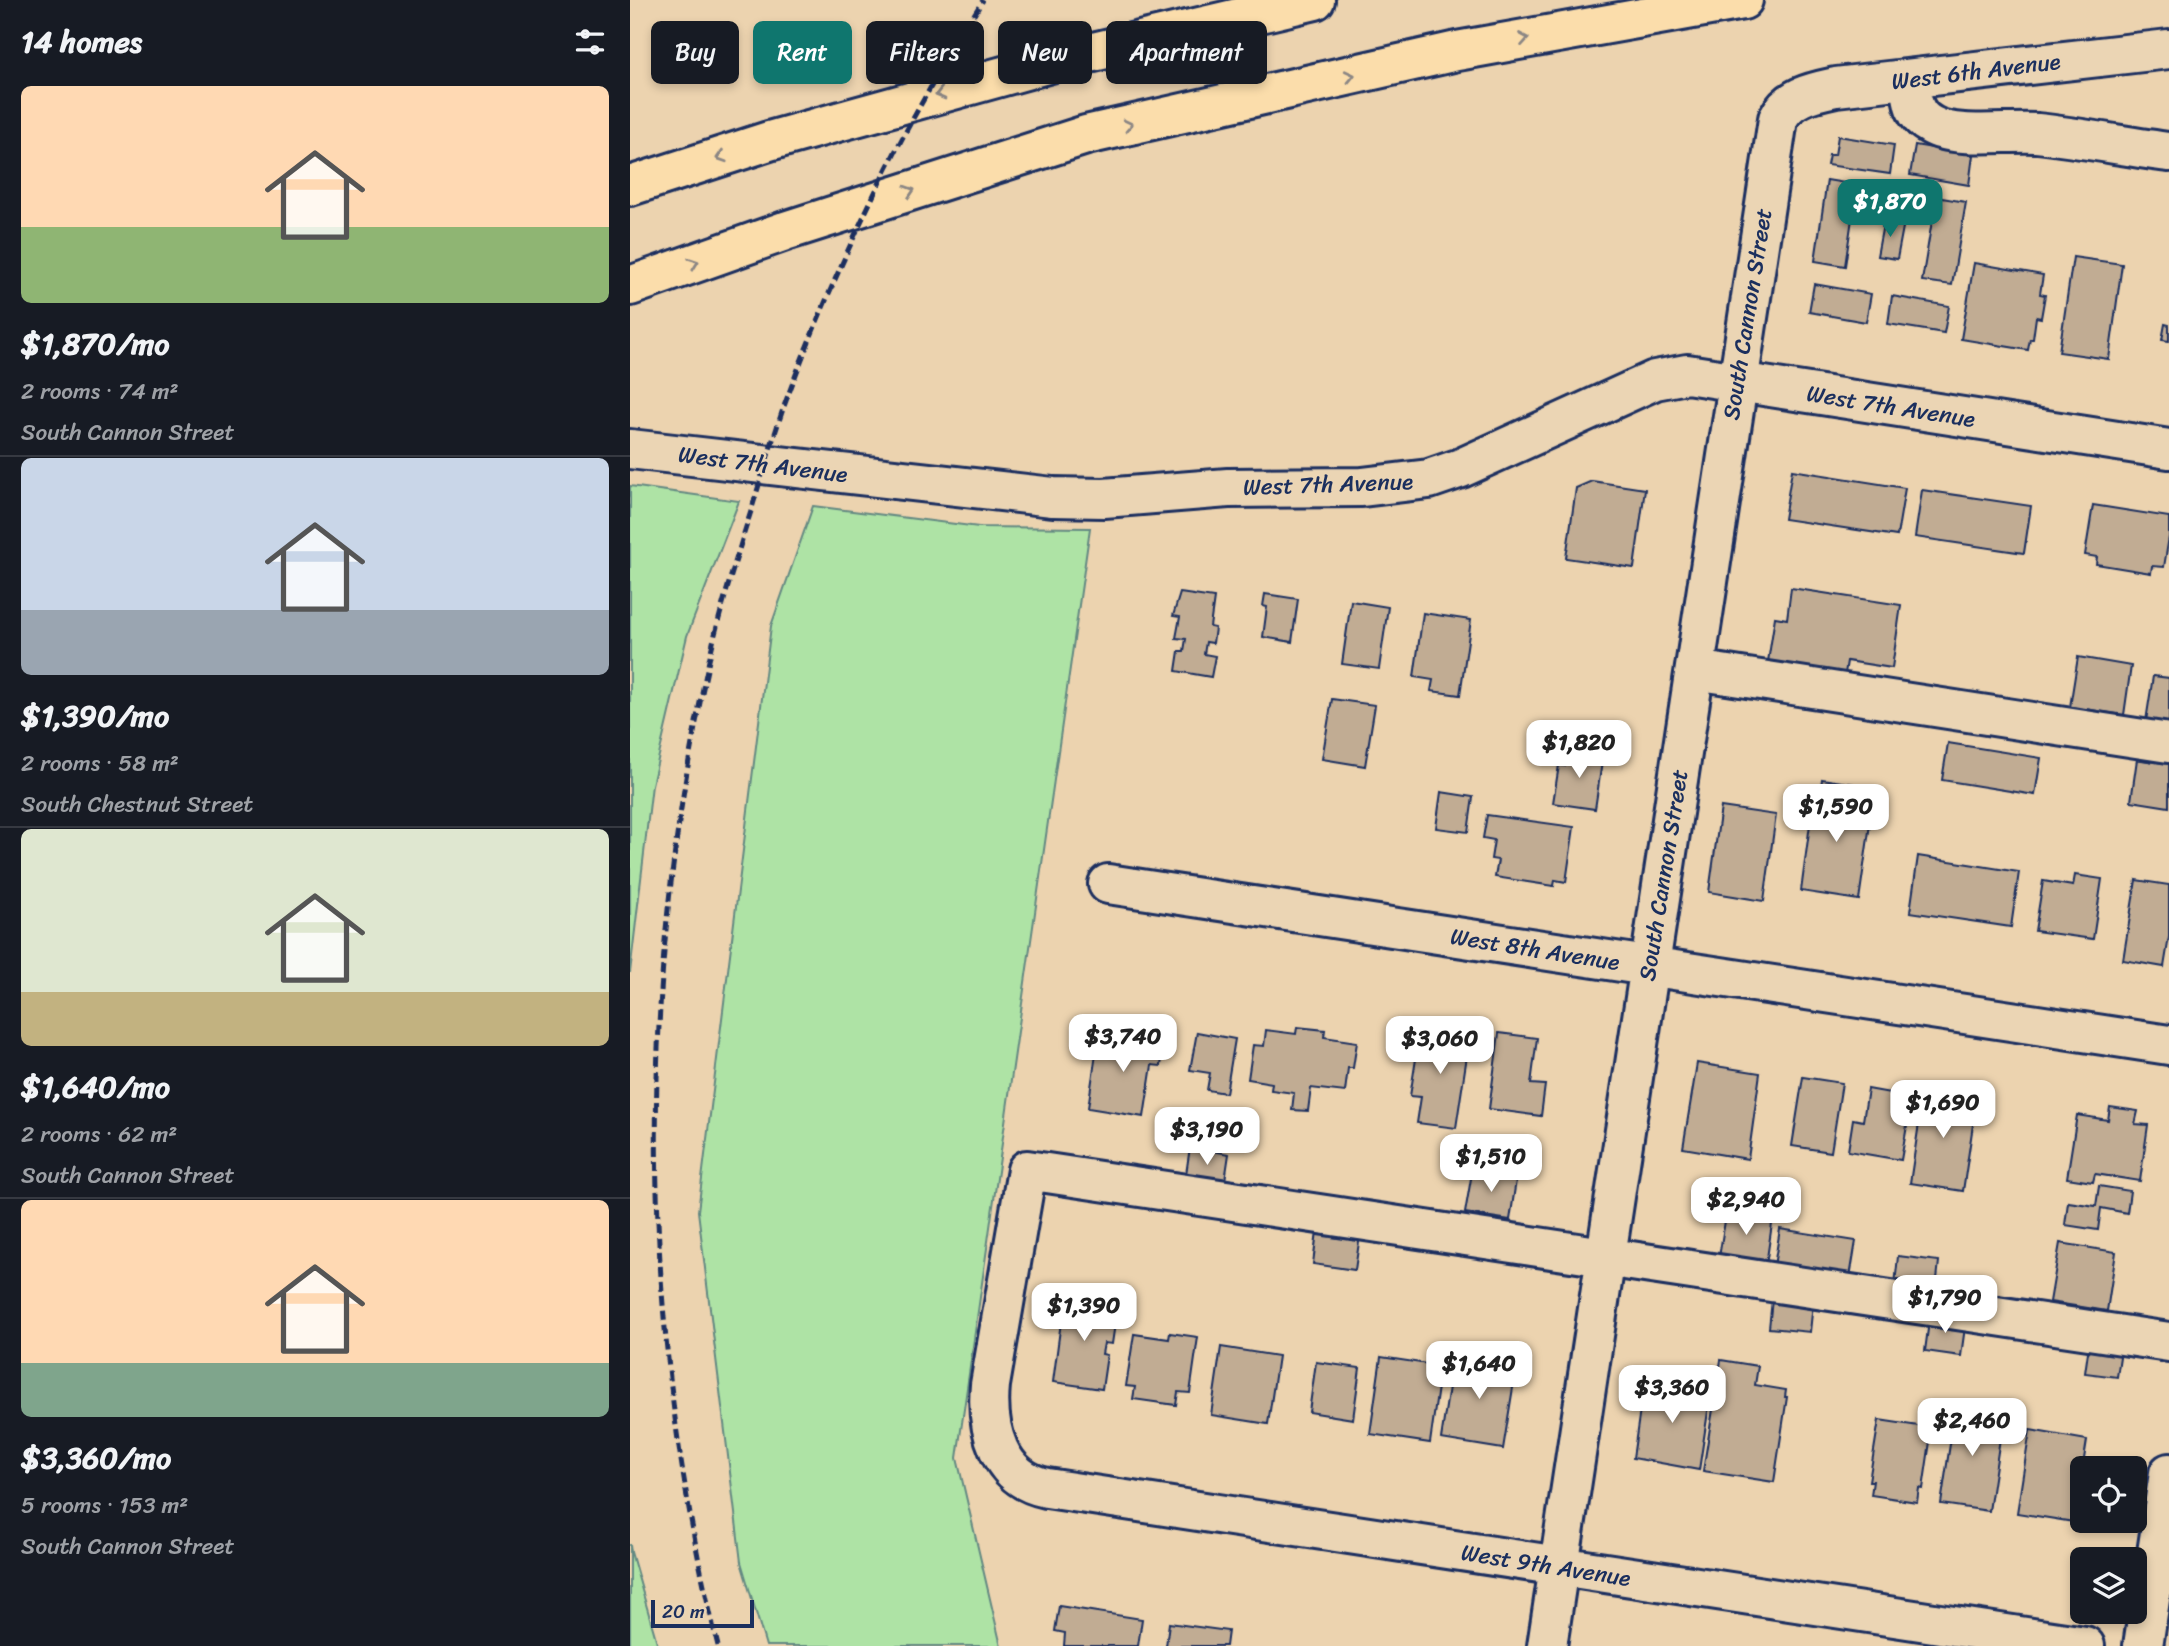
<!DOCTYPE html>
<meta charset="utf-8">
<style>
body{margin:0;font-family:Sriracha,sans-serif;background:#242831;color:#f1f3f6;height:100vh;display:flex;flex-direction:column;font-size:26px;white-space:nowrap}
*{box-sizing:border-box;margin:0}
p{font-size:23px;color:#9ea1a6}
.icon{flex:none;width:38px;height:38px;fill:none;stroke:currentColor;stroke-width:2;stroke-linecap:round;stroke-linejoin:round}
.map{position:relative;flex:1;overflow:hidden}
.details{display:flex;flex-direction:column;background:#171b24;width:630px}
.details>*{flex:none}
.top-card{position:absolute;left:21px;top:21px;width:665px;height:63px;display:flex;gap:14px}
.tools{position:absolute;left:1440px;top:1456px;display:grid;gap:14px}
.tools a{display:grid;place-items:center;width:77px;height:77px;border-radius:10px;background:#171b24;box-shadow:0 4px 10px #0003;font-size:35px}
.scale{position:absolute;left:21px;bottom:18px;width:103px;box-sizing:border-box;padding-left:7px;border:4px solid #1b2f5e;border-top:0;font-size:19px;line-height:24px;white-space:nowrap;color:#1b2f5e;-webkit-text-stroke:5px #ebd5b4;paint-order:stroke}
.price{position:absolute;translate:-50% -60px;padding:0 16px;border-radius:14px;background:#fff;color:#222;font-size:23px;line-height:46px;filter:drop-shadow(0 2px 4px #0008)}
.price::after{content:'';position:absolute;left:50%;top:42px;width:21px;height:16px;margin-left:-10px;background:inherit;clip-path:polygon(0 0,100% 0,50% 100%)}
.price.active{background:#0f766e;color:#fff}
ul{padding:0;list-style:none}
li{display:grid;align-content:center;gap:14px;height:371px;padding:0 21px}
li+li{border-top:2px solid #363941}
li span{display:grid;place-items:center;height:217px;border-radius:10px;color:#555}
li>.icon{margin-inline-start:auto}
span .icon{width:126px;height:126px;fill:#fffc;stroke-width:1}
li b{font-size:30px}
h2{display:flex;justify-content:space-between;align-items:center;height:84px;padding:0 21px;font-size:30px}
.chip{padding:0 24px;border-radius:10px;background:#171b24;box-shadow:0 4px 10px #0003;font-size:24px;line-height:63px}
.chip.active{background:#0f766e;color:#fff}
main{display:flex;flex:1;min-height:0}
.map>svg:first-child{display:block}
.green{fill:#aee3a5;stroke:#648982;stroke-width:2}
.building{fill:#c1ac93;stroke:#1b2f5e;stroke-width:2}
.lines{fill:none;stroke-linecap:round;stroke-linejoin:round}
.minor-casing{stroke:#1b2f5e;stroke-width:44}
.highway-casing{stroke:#1b2f5e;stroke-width:44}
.minor{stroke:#ebd5b4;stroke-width:38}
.highway{stroke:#fbddab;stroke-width:38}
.rail{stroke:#1b2f5e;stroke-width:5;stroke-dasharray:10 5;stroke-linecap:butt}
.oneway{stroke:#8b8684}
.labels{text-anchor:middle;stroke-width:5;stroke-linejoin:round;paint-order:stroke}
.street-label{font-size:23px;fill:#1b2f5e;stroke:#ebd5b4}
</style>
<main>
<section class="details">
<h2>14 homes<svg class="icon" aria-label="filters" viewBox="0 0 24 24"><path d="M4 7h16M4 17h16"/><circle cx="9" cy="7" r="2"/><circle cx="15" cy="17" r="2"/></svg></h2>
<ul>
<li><span style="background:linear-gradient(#ffd9b3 65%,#8fb573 0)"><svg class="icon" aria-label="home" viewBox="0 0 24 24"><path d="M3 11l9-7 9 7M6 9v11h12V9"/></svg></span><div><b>$1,870/mo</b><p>2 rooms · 74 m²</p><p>South Cannon Street</p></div></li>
<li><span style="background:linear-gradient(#c9d6e8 70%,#9aa5b1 0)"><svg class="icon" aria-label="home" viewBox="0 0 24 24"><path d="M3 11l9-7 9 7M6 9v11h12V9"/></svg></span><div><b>$1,390/mo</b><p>2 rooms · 58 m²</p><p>South Chestnut Street</p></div></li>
<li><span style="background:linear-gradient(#dfe7d0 75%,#c2b280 0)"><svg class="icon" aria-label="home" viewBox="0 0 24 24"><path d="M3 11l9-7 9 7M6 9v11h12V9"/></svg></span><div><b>$1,640/mo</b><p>2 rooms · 62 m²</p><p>South Cannon Street</p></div></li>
<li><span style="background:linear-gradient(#ffd9b3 75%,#7fa58c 0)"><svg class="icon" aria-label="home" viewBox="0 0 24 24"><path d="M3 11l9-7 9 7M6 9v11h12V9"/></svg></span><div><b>$3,360/mo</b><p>5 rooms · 153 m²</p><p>South Cannon Street</p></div></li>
</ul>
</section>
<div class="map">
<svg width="1539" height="1646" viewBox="0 0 1539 1646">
<rect width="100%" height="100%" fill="#ecd3af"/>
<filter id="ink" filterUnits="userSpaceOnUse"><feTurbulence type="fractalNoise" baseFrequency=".0143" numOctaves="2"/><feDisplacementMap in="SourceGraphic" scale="14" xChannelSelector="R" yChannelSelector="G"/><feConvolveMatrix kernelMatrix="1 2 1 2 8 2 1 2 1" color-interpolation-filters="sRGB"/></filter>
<g filter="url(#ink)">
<path class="green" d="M0 486 109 501 57 636 22 785 0 973Z
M183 506 349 527 460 528 327 1458 371 1646H136L111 1562 68 1211 141 626Z
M0 1544 1 1552 28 1646H0Z"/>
<path class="building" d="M1208 136 1264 145 1260 174 1197 165 1199 155H1205Z
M1285 145 1343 155 1339 185 1280 175Z
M1197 180 1227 185 1215 266 1185 261Z
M1306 197 1336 202 1322 285 1292 281Z
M1254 219 1274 222 1267 259 1247 256Z
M1443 257 1492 264 1479 359 1429 352Z
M1344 263 1413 275 1410 294 1415 295 1411 318 1406 317 1403 339H1400L1398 350 1331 339Z
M1184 284 1241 294 1236 322 1179 312Z
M1262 296 1319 306 1314 333 1258 324Z
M1535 324 1539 325V341L1532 340Z
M1162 470 1275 488 1267 536 1154 519Z
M962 481 1015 489 1004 568 936 558 946 488Z
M1292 490 1401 506 1394 553 1285 537Z
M1463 505 1539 517V537L1534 567 1522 566 1521 573 1466 564 1467 557 1455 555Z
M1161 588 1271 605 1262 668 1217 661 1214 680 1137 668 1145 617 1157 619Z
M550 593 584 598 580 627 585 628 583 643 576 642 574 654 585 656 581 677 546 671 549 651H554L556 639 546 638 550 617 543 616Z
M635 594 668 599 662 642 633 637 637 607 633 606Z
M721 601 758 607 749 669 712 664Z
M793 613 841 620 830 695 801 691 803 680 784 677Z
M1448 657 1501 666 1494 715 1440 707Z
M1523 676 1539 678V725L1516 721Z
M702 699 745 705 735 766 692 759Z
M1318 743 1411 758 1405 795 1312 780Z
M938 750 973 755 965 809 923 803 929 765 935 766Z
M1507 759 1539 764V807L1501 801Z
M1192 779 1225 784 1221 814 1241 817 1229 900 1171 891 1182 809H1188Z
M811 792 843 797 838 832 806 828Z
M1091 807 1146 815 1134 901 1079 892Z
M857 815 944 827 936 882 925 880 924 886 865 877 868 860 861 859 864 840 853 838Z
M1288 856 1389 872 1381 927 1280 912Z
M1445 875 1472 879 1463 939 1405 931 1413 881 1443 886Z
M1506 880 1539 885V937L1534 967 1493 960Z
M667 1027 695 1030 694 1037 727 1042 723 1068H718L715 1092 681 1088 678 1111 662 1110 664 1093 641 1090 642 1083 618 1079 623 1045 634 1046 636 1030 666 1034Z
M791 1028 840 1036 826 1128 787 1123 791 1097 780 1096Z
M567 1032 605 1039 596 1093 577 1090 580 1073 560 1070Z
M469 1033 534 1044 531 1066 522 1065 514 1117 458 1108Z
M869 1033 907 1038 901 1084 915 1085 911 1116 859 1109Z
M1067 1063 1130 1073 1118 1159 1053 1148Z
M1173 1077 1212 1083 1201 1152 1162 1146Z
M1238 1089 1282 1097 1271 1160 1218 1151 1223 1119 1233 1121Z
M1294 1090 1347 1098 1333 1191 1280 1183Z
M1480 1107 1508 1111 1505 1124 1518 1125 1510 1181 1465 1174 1463 1182 1437 1178 1447 1115 1478 1120Z
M560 1147 599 1154 594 1187 555 1181Z
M843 1167 887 1174 880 1220 835 1213Z
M1469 1186 1500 1191 1497 1213 1471 1208 1468 1230 1435 1225 1438 1202 1466 1206Z
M1097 1209 1143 1217 1136 1265 1089 1257Z
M688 1223 731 1228 725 1270 683 1264Z
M1150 1229 1226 1241 1220 1277 1144 1266Z
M1430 1243 1486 1252 1477 1311 1420 1302Z
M1268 1256 1309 1261 1306 1289 1265 1285Z
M1143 1290 1184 1294 1180 1332 1139 1328Z
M434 1299 479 1305 478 1309 487 1310 482 1344 474 1343 472 1354 477 1355 472 1389 423 1382Z
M1300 1314 1336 1320 1331 1356 1295 1351Z
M540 1333 568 1337 560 1393 548 1392 546 1405 503 1399 505 1387 496 1386 504 1334 539 1339Z
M1460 1338 1492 1343 1487 1377 1455 1373Z
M591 1347 648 1356 638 1424 581 1415Z
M824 1354 887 1363 873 1449 811 1439Z
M751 1357 811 1366 800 1443 740 1434Z
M1091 1360 1128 1366 1125 1385 1156 1390 1155 1397H1157L1144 1482 1073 1471Z
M686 1362 730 1368 723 1419 679 1412Z
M1014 1382 1081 1392 1069 1470 1003 1458Z
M1326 1404 1374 1412 1359 1511 1311 1504Z
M1249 1420 1302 1428 1293 1489 1289 1488 1287 1502 1241 1495 1243 1481H1239Z
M1400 1430 1457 1440 1444 1522 1387 1513Z
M429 1606 512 1619 508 1646H434L435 1633 425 1631Z
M539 1623 598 1631 596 1646H536Z"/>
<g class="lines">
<g class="minor-casing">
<path id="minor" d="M1280 79C1282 98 1282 115 1301 125 1324 139 1378 131 1407 133 1451 138 1495 146 1539 152
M0 449 423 497 474 498 598 488 732 487 799 479 831 468 1025 380 1057 374 1539 449
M1065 670 1539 743
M478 884 1539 1045
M917 1646 1148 119C1159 96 1183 92 1206 87L1539 49
M1455 1646 417 1488C368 1479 356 1428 360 1385L397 1170 1539 1342
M1513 1646 1539 1473"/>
</g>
<g class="highway-casing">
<path id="highway" d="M0 186 139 141 442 57 685 0
M0 286 155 231 456 135 827 51 1113 0"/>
</g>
<use href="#minor" class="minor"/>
<use href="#highway" class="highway"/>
<path class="rail" d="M88 1646C9 1325 6 987 78 665 89 612 106 559 122 508 132 475 142 442 153 409 181 332 215 254 251 180 281 118 317 59 353 0"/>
</g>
<defs><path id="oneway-chevron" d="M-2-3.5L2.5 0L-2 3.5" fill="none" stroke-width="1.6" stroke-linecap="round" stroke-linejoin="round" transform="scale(1.75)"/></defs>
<g class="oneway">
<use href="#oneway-chevron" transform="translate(894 39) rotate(-10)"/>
<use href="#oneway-chevron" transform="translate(720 76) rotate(-13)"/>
<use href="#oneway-chevron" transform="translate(310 94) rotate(165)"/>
<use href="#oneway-chevron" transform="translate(498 125) rotate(-13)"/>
<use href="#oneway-chevron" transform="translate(91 157) rotate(162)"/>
<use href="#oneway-chevron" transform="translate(280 191) rotate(-18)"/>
<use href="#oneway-chevron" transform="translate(64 263) rotate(-20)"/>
</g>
</g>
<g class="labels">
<g class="street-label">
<text transform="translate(1346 71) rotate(-7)" y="8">West 6th Avenue</text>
<text transform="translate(1117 314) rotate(-81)" y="8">South Cannon Street</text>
<text transform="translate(1261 406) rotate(9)" y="8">West 7th Avenue</text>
<text transform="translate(133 464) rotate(7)" y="8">West 7th Avenue</text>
<text transform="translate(698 484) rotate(-2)" y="8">West 7th Avenue</text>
<text transform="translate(1033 875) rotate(-81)" y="8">South Cannon Street</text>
<text transform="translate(905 949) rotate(9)" y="8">West 8th Avenue</text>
<text transform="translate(916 1565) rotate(9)" y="8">West 9th Avenue</text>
</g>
</g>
</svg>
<div class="tools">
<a><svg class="icon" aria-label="locate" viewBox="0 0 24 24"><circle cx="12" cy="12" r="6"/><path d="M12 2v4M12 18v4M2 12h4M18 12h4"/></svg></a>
<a><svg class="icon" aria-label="layers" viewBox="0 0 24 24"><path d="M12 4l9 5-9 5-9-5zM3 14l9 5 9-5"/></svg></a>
</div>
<div class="scale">20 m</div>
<b class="price active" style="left:1260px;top:239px">$1,870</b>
<b class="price" style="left:949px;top:780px">$1,820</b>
<b class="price" style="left:1206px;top:844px">$1,590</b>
<b class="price" style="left:493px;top:1074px">$3,740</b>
<b class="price" style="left:810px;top:1076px">$3,060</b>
<b class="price" style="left:1313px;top:1140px">$1,690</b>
<b class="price" style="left:577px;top:1167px">$3,190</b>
<b class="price" style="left:861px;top:1194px">$1,510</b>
<b class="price" style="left:1116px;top:1237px">$2,940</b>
<b class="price" style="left:1315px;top:1335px">$1,790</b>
<b class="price" style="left:454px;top:1343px">$1,390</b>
<b class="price" style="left:849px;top:1401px">$1,640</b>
<b class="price" style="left:1042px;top:1425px">$3,360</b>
<b class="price" style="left:1342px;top:1458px">$2,460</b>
<div class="top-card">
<a class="chip">Buy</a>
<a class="chip active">Rent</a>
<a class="chip">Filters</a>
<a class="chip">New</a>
<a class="chip">Apartment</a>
</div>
</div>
</main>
